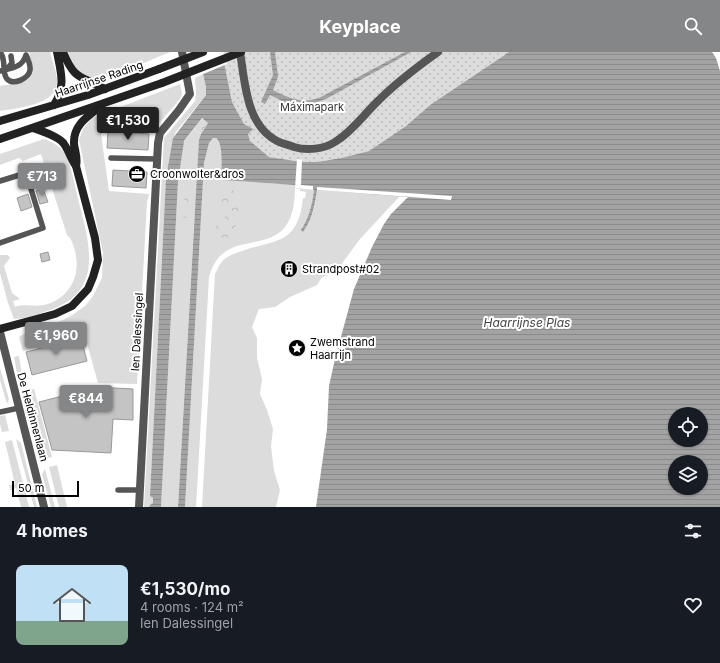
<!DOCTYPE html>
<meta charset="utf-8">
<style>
body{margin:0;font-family:Inter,sans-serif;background:#242831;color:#f1f3f6;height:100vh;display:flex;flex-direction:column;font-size:15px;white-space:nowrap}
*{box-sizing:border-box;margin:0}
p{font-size:13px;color:#9ea1a6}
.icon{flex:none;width:22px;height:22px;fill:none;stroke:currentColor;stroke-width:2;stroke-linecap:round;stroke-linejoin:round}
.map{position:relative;height:455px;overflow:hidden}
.sheet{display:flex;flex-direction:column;background:#171b24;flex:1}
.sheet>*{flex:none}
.controls{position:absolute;left:668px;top:355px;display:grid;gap:8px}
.controls a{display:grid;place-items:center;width:40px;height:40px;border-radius:50%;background:#171b24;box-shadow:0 1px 3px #0004;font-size:20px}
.scale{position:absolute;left:12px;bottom:10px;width:67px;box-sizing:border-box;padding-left:4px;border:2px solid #000;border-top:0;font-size:11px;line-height:14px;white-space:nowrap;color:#000;-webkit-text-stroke:3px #fff;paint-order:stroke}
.price{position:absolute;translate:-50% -34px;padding:0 9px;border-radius:4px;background:#858687;color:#fff;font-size:13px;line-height:26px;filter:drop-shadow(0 1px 2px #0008)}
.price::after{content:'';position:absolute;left:50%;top:24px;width:12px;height:9px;margin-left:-6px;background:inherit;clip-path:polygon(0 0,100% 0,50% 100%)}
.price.on{background:#222;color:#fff}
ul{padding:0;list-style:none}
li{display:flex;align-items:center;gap:12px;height:100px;padding:0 16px}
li+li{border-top:1px solid #363941}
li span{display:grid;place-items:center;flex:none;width:112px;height:80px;border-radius:8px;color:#555}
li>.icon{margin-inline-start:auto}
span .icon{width:48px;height:48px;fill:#fffc;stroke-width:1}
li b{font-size:17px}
h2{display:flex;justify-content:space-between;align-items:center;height:48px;padding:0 16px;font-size:17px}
header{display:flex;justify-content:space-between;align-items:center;height:52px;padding:0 16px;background:#858687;color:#fff;font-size:18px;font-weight:700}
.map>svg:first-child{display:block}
.green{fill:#dcdcdc}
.forest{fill:url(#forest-crowns)}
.park{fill:url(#park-dots)}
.water{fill:url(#water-rules);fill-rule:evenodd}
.pier{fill:#fff}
.building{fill:#c4c4c4;stroke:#999}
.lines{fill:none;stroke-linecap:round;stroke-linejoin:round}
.service{stroke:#555;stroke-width:5.5}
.pedestrian{stroke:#555;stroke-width:8}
.minor{stroke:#555;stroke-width:8}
.tertiary{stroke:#555;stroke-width:8}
.secondary{stroke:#222;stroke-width:8}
.secondary-bridge{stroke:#222;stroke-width:8}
.labels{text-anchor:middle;stroke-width:4;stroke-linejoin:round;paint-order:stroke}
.street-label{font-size:11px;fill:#000;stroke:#fff}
.park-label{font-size:11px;fill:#333;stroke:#fff}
.poi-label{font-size:11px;fill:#000;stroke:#fff;text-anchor:start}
.water-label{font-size:12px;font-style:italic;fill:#444;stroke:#fff}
</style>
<header><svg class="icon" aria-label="back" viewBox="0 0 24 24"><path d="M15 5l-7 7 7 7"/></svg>Keyplace<svg class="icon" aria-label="search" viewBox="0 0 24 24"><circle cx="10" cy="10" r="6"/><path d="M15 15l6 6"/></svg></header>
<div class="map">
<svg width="720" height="455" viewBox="0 0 720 455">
<defs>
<pattern id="forest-crowns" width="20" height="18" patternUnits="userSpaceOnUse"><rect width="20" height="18" fill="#dcdcdc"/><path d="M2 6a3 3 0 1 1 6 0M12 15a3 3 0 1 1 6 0" fill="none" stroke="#bbb"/></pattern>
<pattern id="park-dots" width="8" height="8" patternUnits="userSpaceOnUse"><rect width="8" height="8" fill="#dcdcdc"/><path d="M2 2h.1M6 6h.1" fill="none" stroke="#bbb" stroke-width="1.8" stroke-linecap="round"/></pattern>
<pattern id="water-rules" width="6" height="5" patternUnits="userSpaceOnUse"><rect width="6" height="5" fill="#a3a3a3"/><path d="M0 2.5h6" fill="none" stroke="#8b8b8b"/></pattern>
</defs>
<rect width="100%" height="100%" fill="#fff"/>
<path class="green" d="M29 0H50C52 9 56 18 57 27 60 53 18 56 0 59V34C8 32 29 33 31 22 32 17 29 9 29 3H30Z
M68 0H171C155 5 105 30 92 27 78 23 72 12 68 0Z
M203 22 206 35V43L175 81 166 126 150 444 153 446V451L150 453 149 455H144L164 86 195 49 196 41 195 26Z
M180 32 182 42 180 47 155 76H152L151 63 105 78 101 82 109 139 149 142 147 150 137 332 98 331 85 284 23 299 19 285 24 282 63 268 74 262 86 253 93 244 102 226 103 201 79 88 83 77 92 66Z
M194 77 201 82 194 173 178 455H161L178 130 183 91Z
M213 86H216C224 92 221 118 221 128L295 133C295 147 294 164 285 175 264 201 222 178 209 225L196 455H185L204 111 209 91Z
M44 87C53 90 61 95 66 103 70 109 76 138 78 147 90 193 105 241 47 259 36 263 25 267 14 267L8 251 0 221V203H8L10 206 4 214 12 241 20 247 13 249 15 255C26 251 36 256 48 252 71 244 81 222 75 199 73 193 72 187 67 183L41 102 23 109 19 106 0 113V102Z
M300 137 314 138C312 153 309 166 301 178 314 164 315 157 317 138L400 144 360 187 335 221 322 225 317 233 290 245 275 255 259 257 252 275 257 286V306L262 327 260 342 267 358 273 377 271 394 274 419 280 438 276 455H202L215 222C217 219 218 214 221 211 225 205 233 202 239 200 275 187 298 194 303 146H305L306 140 300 139Z
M19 304 23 330 18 326 14 305Z
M0 316 9 347 7 352 0 328Z
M34 337 52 405 47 406 30 338Z
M25 340 42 407 38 404 23 344Z
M5 363 9 379 2 380 0 372V364Z
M16 387 21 391 37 455H34Z
M12 388 29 455H21L16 436 10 438 9 433 15 432 5 390Z
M57 413 67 455H59L49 415Z
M45 417 55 455H51L42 422Z"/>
<path class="forest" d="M202 66 208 71 201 82 194 77Z
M231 134 240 150V163L231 186 218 190 214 181 217 171 224 168 228 157 218 151Z
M185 139H189L185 177 183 168Z"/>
<path class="park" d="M222 0H509L430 53 406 74 369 99 341 106 317 110H302L269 105 250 89 244 72 232 50Z"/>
<path class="water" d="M198 0H222L232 50 244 72 253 77 248 82 250 89 269 105 302 110H317L341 106 369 99 406 74 430 53 509 0H712L716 6 720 19V455H316L327 377 329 334 335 307 354 237 372 195 384 172 391 162 408 145 317 138C315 154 312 167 303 180L301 178C309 166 312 153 314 138L295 136V133L221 128C221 118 224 92 216 86H213L209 91 204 111 185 455H178L199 88 201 82 208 71 202 66 184 89 178 130 161 455H149L150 453 153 451V446L150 444 166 126 173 86 206 43V35ZM675 362H701V388H675ZM675 410H701V436H675Z
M270 0H275L278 25 273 38C288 46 302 52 319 46L405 0H411L326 47 309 53H301L284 50 270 43 265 52 261 50 273 23Z"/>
<path class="pier" d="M196 0H224L227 12 201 23Z
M297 107 302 108 301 133 313 134V138L295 136Z
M317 135 452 144 451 148 317 138Z"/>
<path class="building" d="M108 79 149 82 148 98 107 96Z
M113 118 147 120 146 136 112 134Z
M43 137 48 150 40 152 36 139Z
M28 142 32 155 21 159 17 146Z
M48 200 50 208 42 210 40 202Z
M81 286 87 309 32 323 26 300Z
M97 335 133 337V368L113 367 111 401 52 398 39 350Z"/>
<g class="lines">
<path class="service" d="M0 0C7 8 1 20 7 27 14 34 29 26 30 18 31 12 28 8 26 3
M7 17 12 11 11 4
M0 19C12 16 22 16 26 3
M111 106 157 107
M0 129 26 121 43 176 0 191
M0 360 19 356
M118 438H140"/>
<path class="pedestrian" d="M240 0C245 30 246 73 277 89 283 92 289 93 294 95 307 99 324 97 335 90 353 79 364 62 379 48 397 30 417 15 438 0"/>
<path class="minor" d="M139 455 158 91 160 81 179 58 190 42 182 0"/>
<path class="tertiary" d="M0 280 44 455"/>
<path class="secondary" d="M63 0C75 29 80 23 105 37
M54 53C66 34 61 21 57 0
M0 69 88 43 159 17
M0 87 162 31
M76 114C78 106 75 100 74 92 73 75 85 66 97 57
M0 277 55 262 72 254 88 237 93 225 98 208 95 186 76 114C71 107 69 99 64 92 60 85 41 79 33 76"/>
<path class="secondary-bridge" d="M159 17 203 0
M162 31 241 0"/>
</g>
<defs>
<g id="office-disc" transform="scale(0.9)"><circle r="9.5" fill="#000" stroke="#fff"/><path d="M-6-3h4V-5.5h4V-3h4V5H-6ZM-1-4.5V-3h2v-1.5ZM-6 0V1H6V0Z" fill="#fff"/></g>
<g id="building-disc" transform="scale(0.9)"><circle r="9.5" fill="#000" stroke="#fff"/><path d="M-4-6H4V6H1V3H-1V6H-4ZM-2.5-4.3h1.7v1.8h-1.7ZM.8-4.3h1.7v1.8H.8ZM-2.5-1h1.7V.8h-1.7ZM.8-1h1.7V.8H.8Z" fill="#fff"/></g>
<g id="sight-disc" transform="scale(0.9)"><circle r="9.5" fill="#000" stroke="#fff"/><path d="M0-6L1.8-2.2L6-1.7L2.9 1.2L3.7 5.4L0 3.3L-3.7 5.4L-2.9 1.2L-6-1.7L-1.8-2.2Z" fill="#fff"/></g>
</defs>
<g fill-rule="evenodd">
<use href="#office-disc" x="137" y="122"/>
<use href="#building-disc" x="289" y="217"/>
<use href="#sight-disc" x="297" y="296"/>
</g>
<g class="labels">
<g class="street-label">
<text transform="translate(99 27) rotate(-19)" y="4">Haarrijnse Rading</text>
<text transform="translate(137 280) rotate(-87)" y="4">Ien Dalessingel</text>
<text transform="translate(33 365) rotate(75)" y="4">De Heldinnenlaan</text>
</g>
<g class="park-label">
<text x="312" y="59">Máximapark</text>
</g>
<g class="poi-label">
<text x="150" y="126">Croonwolter&amp;dros</text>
<text x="302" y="221">Strandpost#02</text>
<text x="310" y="294">Zwemstrand<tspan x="310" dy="13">Haarrijn</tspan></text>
</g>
<g class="water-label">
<text x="527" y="275">Haarrijnse Plas</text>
</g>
</g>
</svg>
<div class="controls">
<a><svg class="icon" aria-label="locate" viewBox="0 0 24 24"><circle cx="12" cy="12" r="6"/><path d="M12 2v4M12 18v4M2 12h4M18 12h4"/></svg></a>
<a><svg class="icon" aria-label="layers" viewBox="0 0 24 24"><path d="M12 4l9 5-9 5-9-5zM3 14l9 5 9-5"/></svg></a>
</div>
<div class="scale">50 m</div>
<b class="price on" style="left:128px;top:89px">€1,530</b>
<b class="price" style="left:42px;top:145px">€713</b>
<b class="price" style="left:56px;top:304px">€1,960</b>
<b class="price" style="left:86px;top:367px">€844</b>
</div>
<section class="sheet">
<h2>4 homes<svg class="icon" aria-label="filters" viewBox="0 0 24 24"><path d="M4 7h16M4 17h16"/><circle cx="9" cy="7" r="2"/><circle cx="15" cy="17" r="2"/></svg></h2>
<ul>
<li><span style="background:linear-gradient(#bfe0f5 70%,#7fa58c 0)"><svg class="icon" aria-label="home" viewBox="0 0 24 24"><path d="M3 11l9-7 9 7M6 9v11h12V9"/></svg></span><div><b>€1,530/mo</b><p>4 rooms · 124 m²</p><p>Ien Dalessingel</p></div><svg class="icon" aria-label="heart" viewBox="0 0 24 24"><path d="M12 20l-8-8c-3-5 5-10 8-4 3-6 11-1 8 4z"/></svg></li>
</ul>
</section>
